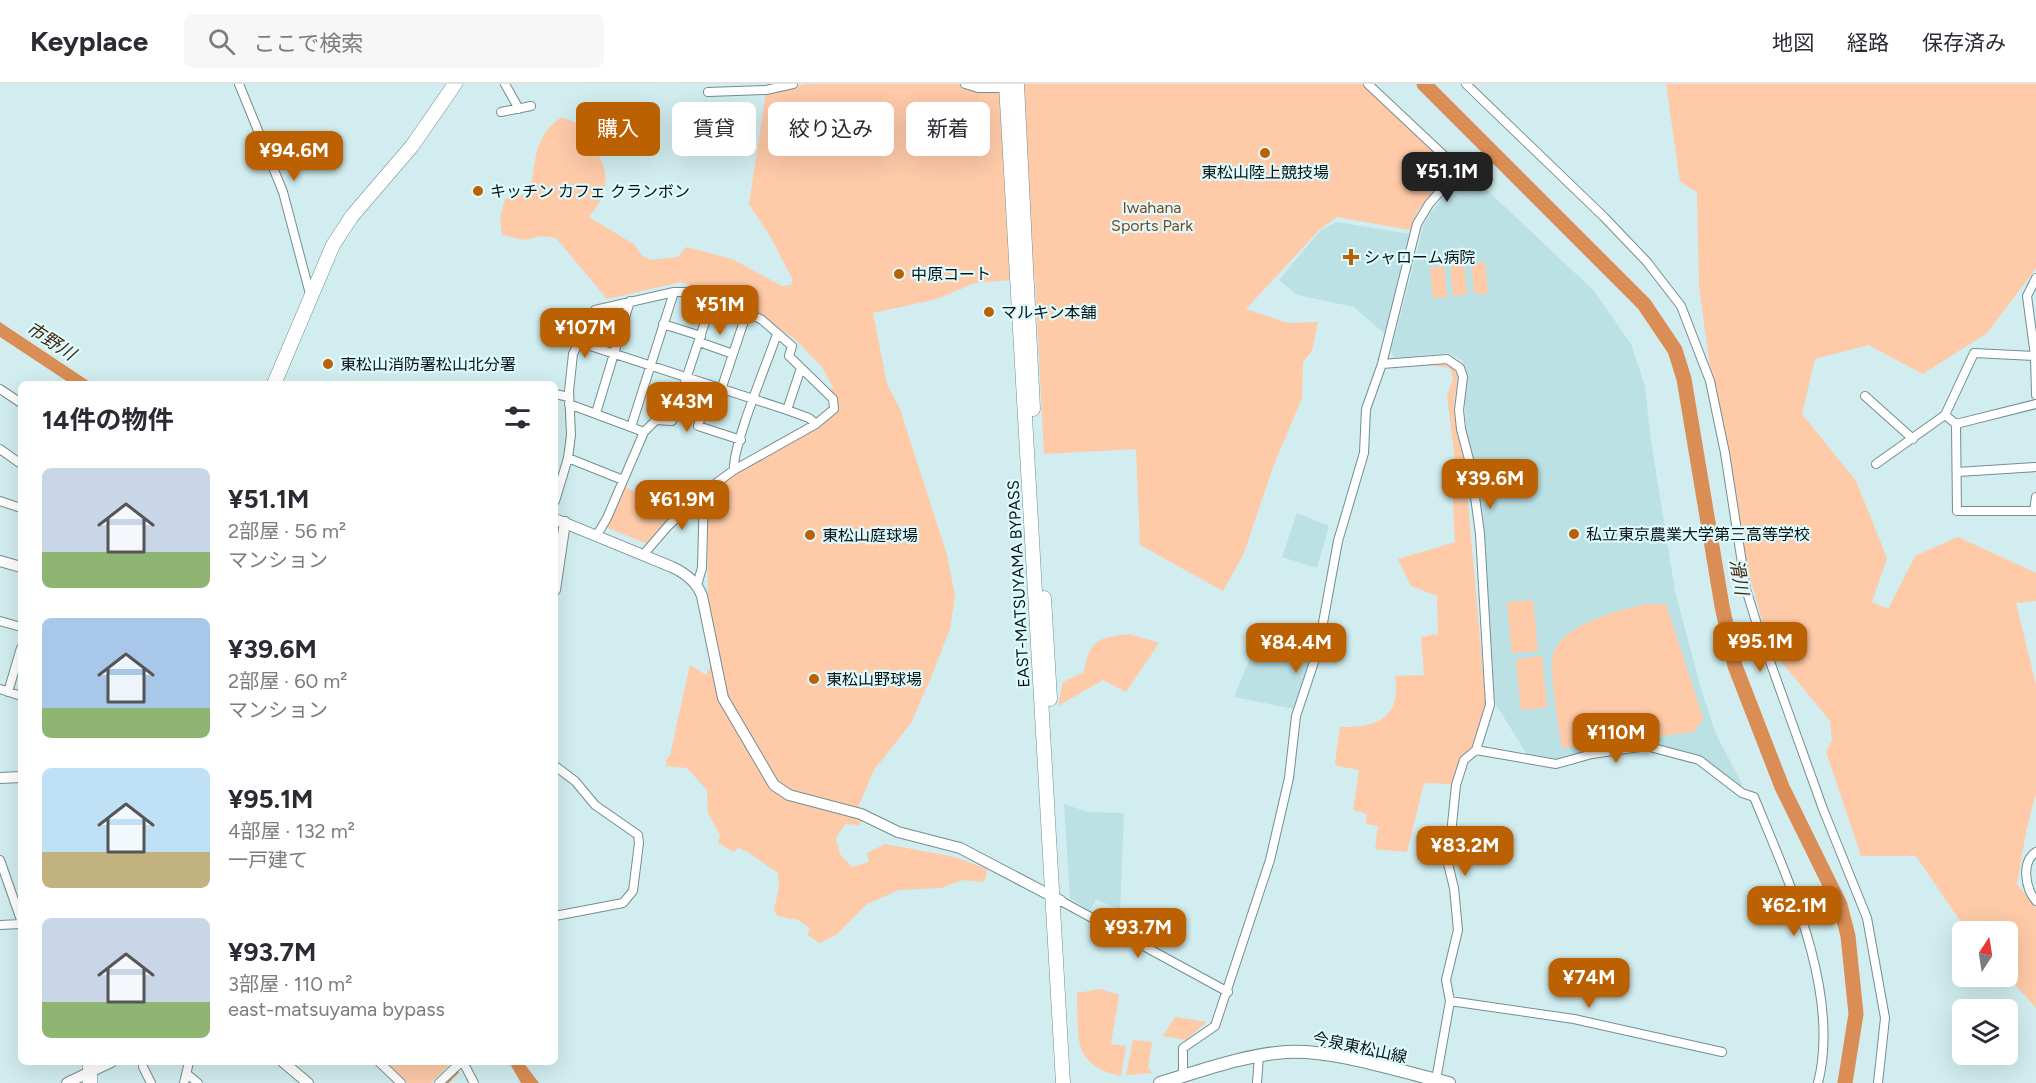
<!DOCTYPE html>
<html lang="ja">
<meta charset="utf-8">
<style>
body{margin:0;font-family:Figtree,"Noto Sans JP",sans-serif;background:#f7f7f7;color:#2b2b33;height:100vh;display:flex;flex-direction:column;font-size:22px;white-space:nowrap}
*{box-sizing:border-box;margin:0}
p{font-size:20px;color:#7c7c81}
.icon{flex:none;width:33px;height:33px;fill:none;stroke:currentColor;stroke-width:2;stroke-linecap:round;stroke-linejoin:round}
.map{position:relative;flex:1;overflow:hidden}
.drawer{position:absolute;left:18px;top:297px;width:540px;height:684px;display:flex;flex-direction:column;background:#fff;border-radius:9px;box-shadow:0 6px 24px #0002}
.drawer>*{flex:none}
.top-card{position:absolute;left:576px;top:18px;width:570px;height:54px;display:flex;gap:12px}
.needle{width:39px;rotate:12deg}
.controls{position:absolute;left:1952px;top:837px;display:grid;gap:12px}
.controls a{display:grid;place-items:center;width:66px;height:66px;border-radius:9px;background:#fff;box-shadow:0 6px 24px #0002;font-size:30px}
.price{position:absolute;translate:-50% -51px;padding:0 14px;border-radius:12px;background:#bb6102;color:#fff;font-size:20px;line-height:39px;filter:drop-shadow(0 2px 3px #0008)}
.price::after{content:'';position:absolute;left:50%;top:36px;width:18px;height:14px;margin-left:-9px;background:inherit;clip-path:polygon(0 0,100% 0,50% 100%)}
.price.selected{background:#222;color:#fff}
ul{padding:0;list-style:none}
li{display:flex;align-items:center;gap:18px;height:150px;padding:0 24px}
li span{display:grid;place-items:center;flex:none;width:168px;height:120px;border-radius:9px;color:#555}
li>.icon{margin-inline-start:auto}
span .icon{width:72px;height:72px;fill:#fffc;stroke-width:1}
li b{font-size:26px}
h2{display:flex;justify-content:space-between;align-items:center;height:72px;padding:0 24px;font-size:26px}
.tag{padding:0 21px;border-radius:9px;background:#fff;box-shadow:0 6px 24px #0002;font-size:21px;line-height:54px}
.tag.selected{background:#bb6102;color:#fff}
header{display:flex;align-items:center;gap:36px;box-sizing:border-box;height:84px;padding:0 30px;background:#fff;border-bottom:2px solid #e1e1e2}
header strong{font-size:28px}
nav{display:flex;gap:33px;margin-inline-start:auto;font-size:21px}
.search{width:420px;height:54px;background:#f7f7f7;display:flex;align-items:center;gap:15px;box-sizing:border-box;padding:0 21px;border-radius:9px;color:#7c7c81;font-size:22px}
.map>svg:first-child{display:block}
.built{fill:#bce1e4}
.green{fill:#fecaa8}
.water{fill:#da8d54}
.lines{fill:none;stroke-linecap:round;stroke-linejoin:round}
.stream{stroke:#da8d54;stroke-width:2}
.river{stroke:#da8d54;stroke-width:15}
.minor-casing{stroke:#748e90;stroke-width:10}
.tertiary-casing{stroke:#748e90;stroke-width:12}
.secondary-casing{stroke:#748e90;stroke-width:14}
.primary-casing{stroke:#748e90;stroke-width:15}
.trunk-casing{stroke:#748e90;stroke-width:15}
.minor{stroke:#fff;stroke-width:8}
.tertiary{stroke:#fff;stroke-width:10}
.secondary{stroke:#fff;stroke-width:12}
.primary{stroke:#fff;stroke-width:14}
.trunk{stroke:#fff;stroke-width:14}
.poi-dot{fill:#bb6102;stroke:#defafd;stroke-width:2}
.labels{text-anchor:middle;stroke-width:4.5;stroke-linejoin:round;paint-order:stroke}
.poi-label{font-size:16px;fill:#091314;stroke:#defafd;text-anchor:start}
.park-label{font-size:16px;fill:#7c4820;stroke:#defafd}
.street-label{font-size:16px;fill:#091314;stroke:#defafd}
.water-label{font-size:18px;font-style:italic;fill:#45260e;stroke:#defafd}
</style>
<header>
<strong>Keyplace</strong>
<div class="search"><svg class="icon" aria-label="search" viewBox="0 0 24 24"><circle cx="10" cy="10" r="6"/><path d="M15 15l6 6"/></svg>ここで検索</div>
<nav><a>地図</a><a>経路</a><a>保存済み</a></nav>
</header>
<div class="map">
<svg width="2036" height="999" viewBox="0 0 2036 999">
<rect width="100%" height="100%" fill="#d1edef"/>
<path class="built" d="M1467 87 1594 207 1631 260 1645 302 1650 350 1675 507 1701 605 1716 650 1742 700 1740 704 1700 674 1647 660 1557 677 1528 672 1495 619 1478 394 1466 346 1463 277 1448 269 1394 274 1391 267 1424 140 1430 129Z
M1336 138 1410 150 1386 251 1354 223 1297 211 1279 196 1320 147Z
M1297 429 1329 442 1317 484 1282 473Z
M1264 540 1315 562 1294 625 1234 613Z
M1064 720 1088 728 1124 729 1120 826 1096 815 1090 827 1070 814Z"/>
<path class="green" d="M806 0H1363L1449 84 1446 96 1418 126 1410 146 1337 133 1319 146 1246 225 1288 239 1318 238 1312 267 1303 278 1302 314 1273 383 1244 469 1223 507 1140 461 1136 365 1044 370 1035 194 975 199 937 215 873 229 887 300 900 325 947 471 955 512 950 545 932 591 911 639 874 686 859 721 862 737 859 741 845 740 836 754 840 770 852 783 869 778 867 769 885 760 955 773 987 785 986 794 982 798 962 796 941 804 899 806 867 820 836 851 820 859 807 851 810 844 798 836 778 832 774 826 779 803 778 789 746 767 738 764 734 768 718 759 720 751 708 729 707 706 687 684 666 682V676L670 671 690 581 706 591 718 566 708 514 707 408 836 327 828 308 833 303 822 283 796 256 744 219 681 198 607 215 556 154 541 152 525 156 502 151 500 134 505 115 530 109C535 80 534 50 562 33L597 48 601 59 597 66C598 73 602 77 604 84 609 102 600 121 589 133L635 161 641 171 651 176 678 173 686 163 732 175 782 202 791 201 793 196 771 154 749 120 766 8Z
M1666 0H2036V184L1987 249 1923 290 1868 261 1815 275 1802 330 1856 397 1887 474 1872 518 1888 525 1915 472 1958 453 2036 489V517L2016 519 2036 601V709L2026 748 2017 800 2036 823V924L2007 892V848L1967 847 1916 772H1861L1826 668 1832 656 1830 637 1780 576 1766 551 1727 409 1699 202 1697 108 1680 98Z
M1485 178 1488 209 1474 210 1471 180Z
M1464 180 1467 210 1453 212 1450 181Z
M1444 182 1447 213 1433 214 1430 184Z
M1430 278H1443L1457 284 1458 293 1454 318 1465 385 1486 623 1476 659 1461 674 1452 700 1424 699 1407 768 1375 765 1378 742 1366 740 1367 730 1353 726 1359 686 1337 682 1335 679 1340 643C1377 644 1402 634 1395 592L1424 591 1421 553 1438 550 1437 512 1411 502 1398 475 1455 458 1452 397 1456 384 1447 312 1453 295 1450 284 1429 281Z
M624 402 676 429 648 460 605 443 610 436Z
M1533 516 1538 567 1512 569 1507 518Z
M1647 520H1666L1703 634 1694 648 1562 664C1559 641 1549 593 1553 571 1560 541 1621 525 1647 520Z
M1129 550 1159 559 1126 608 1103 596 1058 622 1063 598 1084 588C1090 555 1098 554 1129 550Z
M1542 572 1547 623 1521 626 1516 575Z
M1100 905 1119 911 1111 960 1126 962 1121 992C1070 981 1079 952 1077 909Z
M1175 933 1207 938 1186 956 1163 952Z
M1133 956 1152 958 1148 984 1152 989 1126 991Z
M386 978H452L431 999H408Z"/>
<path class="water" d="M0 238 93 300H71L0 253Z
M509 978H523L539 999H521Z"/>
<g class="lines">
<path class="stream" d="M447 999 458 988"/>
<path class="river" d="M1424 0 1644 220 1675 266 1684 295 1722 522 1735 582 1782 703 1840 821 1848 852 1856 930 1845 999"/>
<g class="minor-casing">
<path id="minor" d="M239 0 283 108 310 210
M505 0 519 25
M965 0 978 4H1006
M1466 0 1604 133 1647 178 1681 222 1710 297 1725 369 1746 505 1759 547 1823 725 1867 834 1885 934 1878 999
M708 8 766 6 793 0
M501 28 531 22
M2036 194 2027 212 2035 272 2036 311
M663 240 701 252
M578 258 787 326 809 334 816 340
M699 258 733 270
M1382 280 1447 275 1460 284 1463 293 1459 326 1461 345 1471 383 1480 450 1490 621 1476 666 1464 676 1456 701 1448 780 1454 804 1458 846 1446 896 1450 917 1436 996
M711 302 698 342 741 356
M0 305 21 319
M721 306 747 228
M555 310 569 313
M1865 312 1913 355
M569 320 644 348 656 336 672 337 713 214
M787 326 801 284
M596 329 630 217
M1945 331 1956 340 1957 427H2036
M1956 340 2036 320
M631 343 674 208
M0 365 21 380
M568 374 623 396
M1876 380 1945 331 1974 269 2035 272
M734 386C732 362 768 277 777 250
M1958 388 2036 383
M0 417 21 424
M555 417 568 374 571 351 569 307 573 270 595 226 674 208H690L747 228 762 236 792 262 789 272 833 315 834 325 816 340 734 386 704 408 702 484 697 501
M2034 427 2036 413
M597 451 607 434 644 348
M643 471 668 442 704 408
M0 537 21 543
M0 605 21 612
M8 608 21 564
M1476 666 1556 680 1592 670 1646 662 1699 676 1742 709 1754 713C1788 796 1841 908 1818 999
M555 682 575 697 595 721 638 751 639 759 633 807 623 819 555 832
M2036 768C2021 778 2025 804 2036 817
M0 776 21 836
M1061 817 1228 908
M0 841 21 840
M1450 917 1574 935 1722 968
M379 978 401 999
M463 978 474 999
M143 983 151 999
M187 990 198 999
M1183 992V964L1215 942 1270 776 1289 694 1296 632 1318 566 1338 457 1364 369 1366 325 1382 280 1417 140 1429 120 1454 92 1453 80 1368 0
M184 999 189 978
M439 999 461 978
M1257 999 1259 971"/>
</g>
<g class="tertiary-casing">
<path id="tertiary" d="M555 435 672 483C685 489 697 498 702 512L723 614 774 701 789 711 861 730 898 748 960 764 1061 817
M0 477 21 483
M555 506 565 438
M0 694 21 693
M283 978 308 999
M67 999 111 978"/>
</g>
<g class="secondary-casing">
<path id="secondary" d="M1160 999C1201 987 1243 971 1286 968 1335 965 1401 988 1449 999"/>
</g>
<g class="primary-casing">
<path id="primary" d="M274 300 333 161 352 132 412 62 455 0
M90 999V978"/>
</g>
<g class="trunk-casing">
<path id="trunk" d="M1006 0 1063 999
M1017 0 1033 325
M1044 514 1050 615"/>
</g>
<use href="#minor" class="minor"/>
<use href="#tertiary" class="tertiary"/>
<use href="#secondary" class="secondary"/>
<use href="#primary" class="primary"/>
<use href="#trunk" class="trunk"/>
</g>
<g class="poi-dot">
<circle cx="1265" cy="69" r="6"/>
<circle cx="478" cy="107" r="6"/>
<path d="M1348 164h6v6h6v6h-6v6h-6v-6h-6v-6h6z"/>
<circle cx="899" cy="190" r="6"/>
<circle cx="989" cy="228" r="6"/>
<circle cx="328" cy="280" r="6"/>
<circle cx="1574" cy="450" r="6"/>
<circle cx="810" cy="451" r="6"/>
<circle cx="814" cy="595" r="6"/>
</g>
<g class="labels">
<g class="poi-label">
<text x="1265" y="94" text-anchor="middle">東松山陸上競技場</text>
<text x="490" y="113">キッチン カフェ クランボン</text>
<text x="1364" y="179">シャローム病院</text>
<text x="911" y="196">中原コート</text>
<text x="1001" y="234">マルキン本舗</text>
<text x="340" y="286">東松山消防署松山北分署</text>
<text x="1586" y="456">私立東京農業大学第三高等学校</text>
<text x="822" y="457">東松山庭球場</text>
<text x="826" y="601">東松山野球場</text>
</g>
<g class="park-label">
<text x="1152" y="129">Iwahana<tspan x="1152" dy="18">Sports Park</tspan></text>
</g>
<g class="street-label">
<text transform="translate(1018 500) rotate(-93)" y="6">EAST-MATSUYAMA BYPASS</text>
<text transform="translate(1360 963) rotate(12)" y="6">今泉東松山線</text>
</g>
<g class="water-label">
<text transform="translate(51 257) rotate(33)" y="6">市野川</text>
<text transform="translate(1739 493) rotate(80)" y="6">滑川</text>
</g>
</g>
</svg>
<div class="controls">
<a><svg class="needle" viewBox="-14 -14 28 28"><path d="M0-13l5 13h-10z" fill="#e53935"/><path d="M0 13l5-13h-10z" fill="#7c7c81"/></svg></a>
<a><svg class="icon" aria-label="layers" viewBox="0 0 24 24"><path d="M12 4l9 5-9 5-9-5zM3 14l9 5 9-5"/></svg></a>
</div>
<b class="price" style="left:294px;top:98px">¥94.6M</b>
<b class="price selected" style="left:1447px;top:119px">¥51.1M</b>
<b class="price" style="left:720px;top:252px">¥51M</b>
<b class="price" style="left:585px;top:275px">¥107M</b>
<b class="price" style="left:687px;top:349px">¥43M</b>
<b class="price" style="left:1490px;top:426px">¥39.6M</b>
<b class="price" style="left:682px;top:447px">¥61.9M</b>
<b class="price" style="left:1760px;top:589px">¥95.1M</b>
<b class="price" style="left:1296px;top:590px">¥84.4M</b>
<b class="price" style="left:1616px;top:680px">¥110M</b>
<b class="price" style="left:1465px;top:793px">¥83.2M</b>
<b class="price" style="left:1794px;top:853px">¥62.1M</b>
<b class="price" style="left:1138px;top:875px">¥93.7M</b>
<b class="price" style="left:1589px;top:925px">¥74M</b>
<div class="top-card">
<a class="tag selected">購入</a>
<a class="tag">賃貸</a>
<a class="tag">絞り込み</a>
<a class="tag">新着</a>
</div>
<section class="drawer">
<h2>14件の物件<svg class="icon" aria-label="filters" viewBox="0 0 24 24"><path d="M4 7h16M4 17h16"/><circle cx="9" cy="7" r="2"/><circle cx="15" cy="17" r="2"/></svg></h2>
<ul>
<li><span style="background:linear-gradient(#c9d6e8 70%,#8fb573 0)"><svg class="icon" aria-label="home" viewBox="0 0 24 24"><path d="M3 11l9-7 9 7M6 9v11h12V9"/></svg></span><div><b>¥51.1M</b><p>2部屋 · 56 m²</p><p>マンション</p></div></li>
<li><span style="background:linear-gradient(#a9c7e8 75%,#8fb573 0)"><svg class="icon" aria-label="home" viewBox="0 0 24 24"><path d="M3 11l9-7 9 7M6 9v11h12V9"/></svg></span><div><b>¥39.6M</b><p>2部屋 · 60 m²</p><p>マンション</p></div></li>
<li><span style="background:linear-gradient(#bfe0f5 70%,#c2b280 0)"><svg class="icon" aria-label="home" viewBox="0 0 24 24"><path d="M3 11l9-7 9 7M6 9v11h12V9"/></svg></span><div><b>¥95.1M</b><p>4部屋 · 132 m²</p><p>一戸建て</p></div></li>
<li><span style="background:linear-gradient(#c9d6e8 70%,#8fb573 0)"><svg class="icon" aria-label="home" viewBox="0 0 24 24"><path d="M3 11l9-7 9 7M6 9v11h12V9"/></svg></span><div><b>¥93.7M</b><p>3部屋 · 110 m²</p><p>east-matsuyama bypass</p></div></li>
</ul>
</section>
</div>
